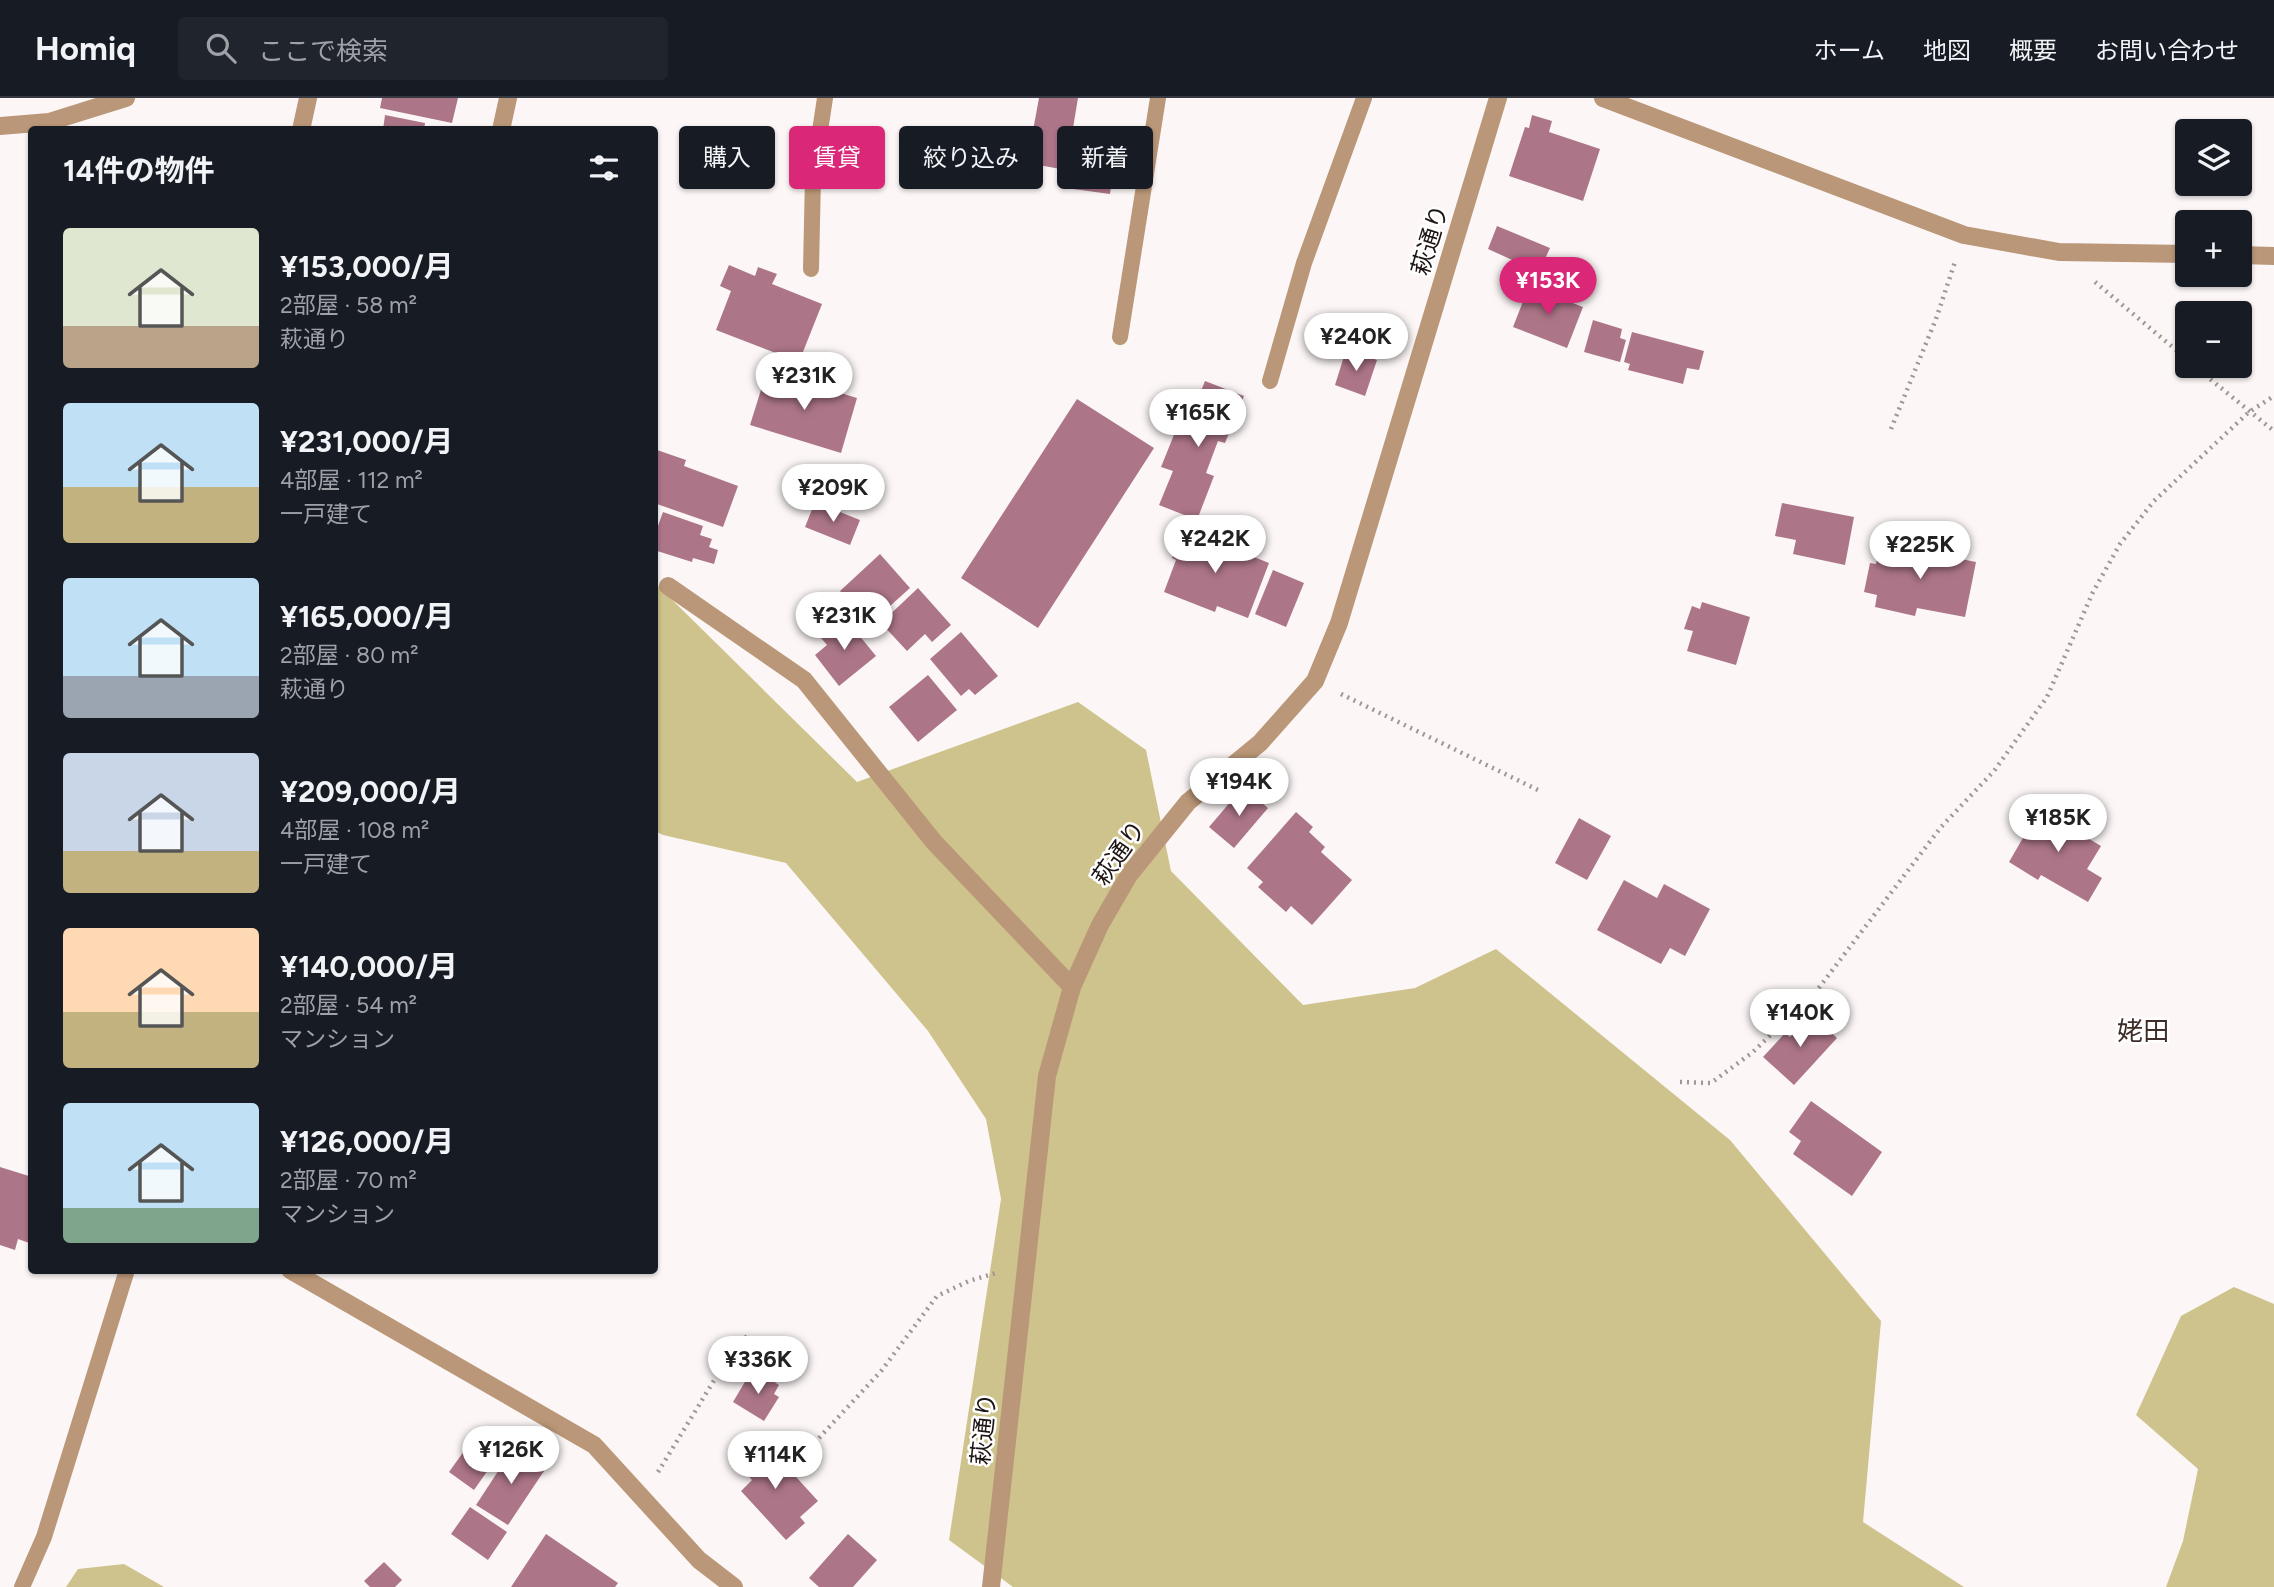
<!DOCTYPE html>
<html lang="ja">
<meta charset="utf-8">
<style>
body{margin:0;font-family:Figtree,"Noto Sans JP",sans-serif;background:#20242c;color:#f1f3f6;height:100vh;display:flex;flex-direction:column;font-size:26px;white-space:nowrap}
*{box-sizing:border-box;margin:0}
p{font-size:23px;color:#9ea1a6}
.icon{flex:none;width:38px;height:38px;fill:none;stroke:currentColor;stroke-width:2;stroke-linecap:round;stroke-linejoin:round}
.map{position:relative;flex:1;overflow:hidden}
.panel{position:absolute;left:28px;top:28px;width:630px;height:1148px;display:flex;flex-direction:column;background:#171b24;border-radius:7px;box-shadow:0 2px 5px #0004}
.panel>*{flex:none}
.hud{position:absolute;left:679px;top:28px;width:665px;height:63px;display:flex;gap:14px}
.fabs{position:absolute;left:2175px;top:21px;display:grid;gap:14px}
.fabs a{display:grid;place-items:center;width:77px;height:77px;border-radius:7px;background:#171b24;box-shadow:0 2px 5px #0004;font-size:35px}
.price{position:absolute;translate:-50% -60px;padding:0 16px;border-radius:24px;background:#fff;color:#222;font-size:23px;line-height:46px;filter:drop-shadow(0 2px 4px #0008)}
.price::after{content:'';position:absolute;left:50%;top:42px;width:21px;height:16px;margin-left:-10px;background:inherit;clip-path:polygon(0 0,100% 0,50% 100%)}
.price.on{background:#db2777;color:#fff}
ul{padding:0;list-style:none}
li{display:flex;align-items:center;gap:21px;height:175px;padding:0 35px}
li span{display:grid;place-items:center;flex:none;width:196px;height:140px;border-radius:7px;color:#555}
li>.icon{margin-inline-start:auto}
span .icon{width:84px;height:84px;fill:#fffc;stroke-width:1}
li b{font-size:30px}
h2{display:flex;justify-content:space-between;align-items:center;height:84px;padding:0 35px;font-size:30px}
.pill{padding:0 24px;border-radius:7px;background:#171b24;box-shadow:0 2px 5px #0004;font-size:24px;line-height:63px}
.pill.on{background:#db2777;color:#fff}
header{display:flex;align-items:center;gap:42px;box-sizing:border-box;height:98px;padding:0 35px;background:#171b24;border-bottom:2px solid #363941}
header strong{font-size:33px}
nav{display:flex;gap:38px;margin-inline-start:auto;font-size:24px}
.search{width:490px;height:63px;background:#20242c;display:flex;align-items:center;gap:18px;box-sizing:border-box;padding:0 24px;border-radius:7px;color:#9ea1a6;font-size:26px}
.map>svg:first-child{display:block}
.forest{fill:#cec38c}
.building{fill:#ad7688}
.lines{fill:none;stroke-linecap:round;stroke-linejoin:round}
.path{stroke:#9d9796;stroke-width:4.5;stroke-dasharray:2 5;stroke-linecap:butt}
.service{stroke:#ba9778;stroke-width:16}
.minor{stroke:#ba9778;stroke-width:18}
.tertiary{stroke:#ba9778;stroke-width:18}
.labels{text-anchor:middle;stroke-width:5;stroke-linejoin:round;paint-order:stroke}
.street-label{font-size:24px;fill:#1d1413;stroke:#fff}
.neighbourhood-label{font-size:26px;fill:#3f2d29;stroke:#fff}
</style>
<header>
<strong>Homiq</strong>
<div class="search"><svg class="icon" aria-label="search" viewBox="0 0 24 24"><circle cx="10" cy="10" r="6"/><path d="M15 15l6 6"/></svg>ここで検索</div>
<nav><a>ホーム</a><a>地図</a><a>概要</a><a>お問い合わせ</a></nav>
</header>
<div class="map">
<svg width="2274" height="1489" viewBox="0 0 2274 1489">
<rect width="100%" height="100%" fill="#fcf7f6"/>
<path class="forest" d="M654 484 857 684 1078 604 1146 652 1171 773 1303 907 1415 890 1496 851 1730 1042 1881 1223 1863 1424 1964 1489H1013L949 1442 1001 1101 986 1021 928 933 786 765 663 737 655 733Z
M2234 1189 2274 1206V1489H2166L2183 1443 2198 1371 2136 1317 2181 1218Z
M124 1466 164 1489H66L78 1471Z"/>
<path class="building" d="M382 0H458L452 25 380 10Z
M1039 0H1078L1066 72 1027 65Z
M385 17 425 25 424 32H383Z
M1532 17 1552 23 1549 34 1600 51 1583 103 1509 78 1525 29 1529 30Z
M1079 43 1126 50 1121 84 1112 82 1110 96 1073 91Z
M1497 128 1550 150 1539 174 1488 151Z
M729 167 755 178 758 169 777 176 772 186 822 206 799 264 716 232 731 193 720 188Z
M1529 188 1583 209 1567 250 1513 229Z
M1593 222 1622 231 1620 240 1626 242 1620 264 1584 254Z
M1632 234 1704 253 1699 272 1687 270 1683 286 1628 272 1630 266 1624 264Z
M1346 252 1377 262 1365 298 1335 287Z
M778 276 857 300 841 355 750 327 765 279 776 282Z
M1205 283 1244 298 1225 345 1218 343 1206 375 1214 378 1197 422 1159 407 1173 373 1161 369 1180 322 1188 325Z
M1077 301 1154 350 1038 530 961 480Z
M657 352 686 362 684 368 738 388 723 429 654 405V360Z
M815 404 860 422 850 447 805 429Z
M1782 405 1854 419 1845 467 1793 456 1796 442 1775 438Z
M663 414 703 428 700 437 712 441 709 449 718 452 714 466 693 460 692 464 654 452V439Z
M1183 432 1211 443 1214 435 1231 442 1229 449 1269 465 1248 520 1217 508 1215 514 1164 494 1176 462 1172 460Z
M1880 445 1976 464 1965 519 1917 510 1915 518 1875 509 1877 497 1864 494 1870 465 1876 466Z
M880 456 910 490 870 526 840 493Z
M1273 472 1304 485 1286 529 1255 516Z
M918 490 951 527 932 544 925 536 907 553 881 525Z
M1702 504 1750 519 1736 567 1687 553 1693 533 1684 531 1692 508 1700 511Z
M845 520 876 558 839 588 815 557 827 547 821 540Z
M961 534 998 578 975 597 969 591 961 598 930 561Z
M928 577 957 612 918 644 889 609Z
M1243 689 1268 710 1234 750 1209 729Z
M2056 708 2072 716 2066 727 2101 748 2087 771 2102 780 2088 804 2041 777 2038 782 2009 764 2039 712 2050 718Z
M1296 714 1313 729 1309 734 1325 749 1321 754 1352 782 1312 827 1291 808 1286 814 1258 789 1263 784 1247 770Z
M1579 720 1611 738 1587 782 1555 765Z
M1624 782 1657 800 1664 786 1710 811 1685 858 1670 850 1661 866 1597 832Z
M1811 916 1837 940 1794 987 1763 959 1785 935 1790 939Z
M1811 1003 1882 1054 1852 1098 1793 1056 1801 1043 1789 1034Z
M0 1069 32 1079V1146L18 1141 15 1152 0 1147Z
M761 1275 779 1287 774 1296 779 1299 764 1323 733 1304 749 1277 757 1281Z
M477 1335 502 1352 474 1392 449 1374Z
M751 1345 769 1365 777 1358 818 1403 800 1419 805 1425 786 1442 741 1393 752 1382 733 1361Z
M514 1349 546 1370 508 1427 476 1407Z
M470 1409 507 1434 488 1462 451 1436Z
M546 1436 618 1485 615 1489H511Z
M848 1436 877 1462 853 1489H819L809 1480Z
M384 1464 402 1482 395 1489H370L364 1483Z"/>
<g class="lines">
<path class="path" d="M2095 184 2188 262
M2194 268 2274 333
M1891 331 1936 221 1955 164
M1341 596 1540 693
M1680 984 1711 985 1753 954 1818 891 1941 729 1994 673 2047 599 2093 494 2120 446 2154 403 2249 314 2274 298
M819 1340 882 1272 937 1198 969 1183 996 1175
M658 1374 729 1258 747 1238"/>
<path class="service" d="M811 171 813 79 825 0
M1120 239 1158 0
M1270 283 1304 165 1364 0
M22 1489 44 1439 127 1172"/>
<path class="minor" d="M1603 0 1964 137 2059 154 2188 156
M0 28 49 24 126 0
M301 32 308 0
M501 32 508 0
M2240 157 2274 158
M668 488 804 582 934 744 1072 889
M290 1172 594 1347 699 1462 734 1489"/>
<path class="tertiary" d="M991 1489 1047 978 1072 889 1100 827 1129 777 1188 704 1260 645 1315 583 1339 525 1498 0"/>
</g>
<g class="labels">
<g class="street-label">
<text transform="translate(1430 142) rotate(-73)" y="8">萩通り</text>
<text transform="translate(1119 755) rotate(-55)" y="8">萩通り</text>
<text transform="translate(984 1331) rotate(-84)" y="8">萩通り</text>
</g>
<g class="neighbourhood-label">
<text x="2143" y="942">姥田</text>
</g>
</g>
</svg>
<div class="fabs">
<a><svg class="icon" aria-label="layers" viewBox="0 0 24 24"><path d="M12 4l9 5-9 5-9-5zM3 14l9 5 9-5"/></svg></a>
<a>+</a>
<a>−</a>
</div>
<b class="price on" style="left:1548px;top:219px">¥153K</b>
<b class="price" style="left:1356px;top:275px">¥240K</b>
<b class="price" style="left:804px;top:314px">¥231K</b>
<b class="price" style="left:1198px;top:351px">¥165K</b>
<b class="price" style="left:833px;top:426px">¥209K</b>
<b class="price" style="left:1215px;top:477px">¥242K</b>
<b class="price" style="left:1920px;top:483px">¥225K</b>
<b class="price" style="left:844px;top:554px">¥231K</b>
<b class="price" style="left:1239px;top:720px">¥194K</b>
<b class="price" style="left:2058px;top:756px">¥185K</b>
<b class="price" style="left:1800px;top:951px">¥140K</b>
<b class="price" style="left:758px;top:1298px">¥336K</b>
<b class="price" style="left:511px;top:1388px">¥126K</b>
<b class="price" style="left:775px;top:1393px">¥114K</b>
<div class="hud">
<a class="pill">購入</a>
<a class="pill on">賃貸</a>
<a class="pill">絞り込み</a>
<a class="pill">新着</a>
</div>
<section class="panel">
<h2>14件の物件<svg class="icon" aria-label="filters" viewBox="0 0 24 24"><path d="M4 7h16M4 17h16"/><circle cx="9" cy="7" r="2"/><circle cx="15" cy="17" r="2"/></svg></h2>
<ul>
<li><span style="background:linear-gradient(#dfe7d0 70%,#b9a48a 0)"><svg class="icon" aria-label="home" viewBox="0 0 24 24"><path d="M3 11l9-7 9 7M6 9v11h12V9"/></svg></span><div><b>¥153,000/月</b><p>2部屋 · 58 m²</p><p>萩通り</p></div></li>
<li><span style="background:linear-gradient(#bfe0f5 60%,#c2b280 0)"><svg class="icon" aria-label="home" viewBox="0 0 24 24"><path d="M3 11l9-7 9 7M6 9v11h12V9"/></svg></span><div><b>¥231,000/月</b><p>4部屋 · 112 m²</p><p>一戸建て</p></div></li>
<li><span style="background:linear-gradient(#bfe0f5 70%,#9aa5b1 0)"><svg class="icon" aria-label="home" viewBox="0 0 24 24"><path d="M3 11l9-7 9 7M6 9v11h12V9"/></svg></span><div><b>¥165,000/月</b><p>2部屋 · 80 m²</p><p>萩通り</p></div></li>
<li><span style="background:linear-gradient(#c9d6e8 70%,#c2b280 0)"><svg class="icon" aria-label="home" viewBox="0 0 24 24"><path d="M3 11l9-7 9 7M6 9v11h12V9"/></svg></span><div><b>¥209,000/月</b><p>4部屋 · 108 m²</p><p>一戸建て</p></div></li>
<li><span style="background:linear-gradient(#ffd9b3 60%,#c2b280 0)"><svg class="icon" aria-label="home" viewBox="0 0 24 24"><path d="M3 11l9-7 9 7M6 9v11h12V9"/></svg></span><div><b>¥140,000/月</b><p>2部屋 · 54 m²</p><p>マンション</p></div></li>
<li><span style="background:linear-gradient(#bfe0f5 75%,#7fa58c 0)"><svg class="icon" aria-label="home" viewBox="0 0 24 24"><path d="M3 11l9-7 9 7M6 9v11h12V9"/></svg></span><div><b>¥126,000/月</b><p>2部屋 · 70 m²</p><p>マンション</p></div></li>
</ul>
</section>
</div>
